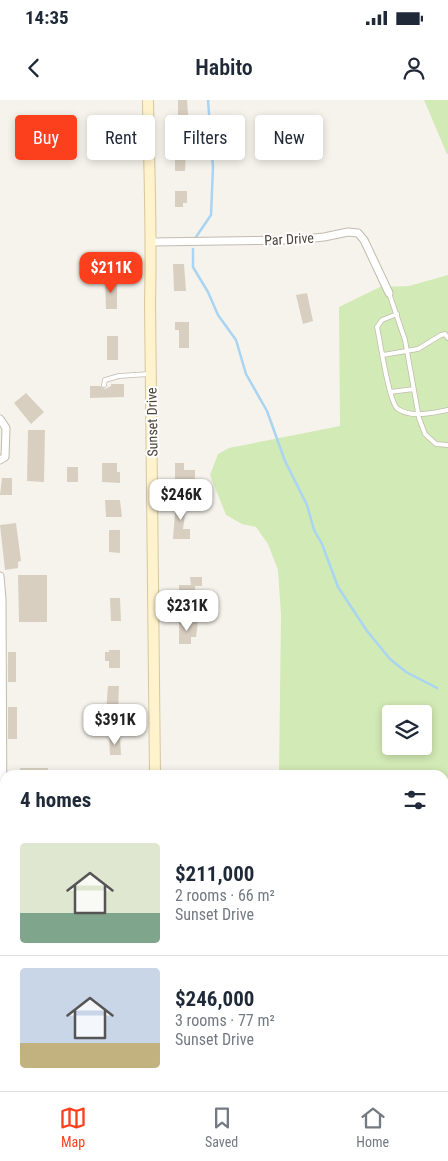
<!DOCTYPE html>
<meta charset="utf-8">
<style>
body{margin:0;font-family:"Roboto Condensed",sans-serif;background:#f2f2f3;color:#1f2937;height:100vh;display:flex;flex-direction:column;font-size:19px;white-space:nowrap}
*{box-sizing:border-box;margin:0}
p{font-size:16px;color:#747a83}
.icon{flex:none;width:28px;height:28px;fill:none;stroke:currentColor;stroke-width:2;stroke-linecap:round;stroke-linejoin:round}
.map{position:relative;flex:1;overflow:hidden}
.panel{position:absolute;left:0px;top:670px;width:449px;height:321px;display:flex;flex-direction:column;background:#fff;border-radius:15px 15px 0 0;box-shadow:0 2px 8px #0003}
.panel>*{flex:none}
.banner{position:absolute;left:15px;top:15px;width:419px;height:45px;display:flex;gap:10px}
.tools{position:absolute;left:382px;top:605px;display:grid;gap:10px}
.tools a{display:grid;place-items:center;width:50px;height:50px;border-radius:5px;background:#fff;box-shadow:0 2px 8px #0003;font-size:25px}
.price{position:absolute;translate:-50% -42px;padding:0 11px;border-radius:10px;background:#fff;color:#222;font-size:16px;line-height:32px;filter:drop-shadow(0 1px 2px #0008)}
.price::after{content:'';position:absolute;left:50%;top:30px;width:15px;height:11px;margin-left:-8px;background:inherit;clip-path:polygon(0 0,100% 0,50% 100%)}
.price.selected{background:#fc3f1d;color:#fff}
ul{padding:0;list-style:none}
li{display:flex;align-items:center;gap:15px;height:125px;padding:0 20px}
li+li{border-top:1px solid #e0e1e3}
li span{display:grid;place-items:center;flex:none;width:140px;height:100px;border-radius:5px;color:#555}
li>.icon{margin-inline-start:auto}
span .icon{width:60px;height:60px;fill:#fffc;stroke-width:1}
li b{font-size:21px}
h2{display:flex;justify-content:space-between;align-items:center;height:60px;padding:0 20px;font-size:21px}
.tag{padding:0 18px;border-radius:5px;background:#fff;box-shadow:0 2px 8px #0003;font-size:18px;line-height:45px}
.tag.selected{background:#fc3f1d;color:#fff}
.status{display:flex;justify-content:space-between;align-items:center;height:35px;padding:0 25px;background:#fff;direction:ltr}
.status svg{height:14px;fill:currentColor}
header{display:flex;justify-content:space-between;align-items:center;height:65px;padding:0 20px;background:#fff;font-size:22px;font-weight:600}
.tab-bar{display:flex;justify-content:space-around;align-items:center;height:70px;border-top:1px solid #e0e1e3;background:#fff;font-size:14px;color:#747a83}
.tab-bar a{display:grid;justify-items:center;gap:2px}
.tab-bar .selected{color:#fc3f1d}
.map>svg:first-child{display:block}
.green{fill:#d2eab5;fill-rule:evenodd}
.lines{fill:none;stroke-linecap:round;stroke-linejoin:round}
.stream{stroke:#a9d4f2;stroke-width:2.5}
.building{fill:#d8cfc1}
.lane-casing{stroke:#c2bbae;stroke-width:5.5}
.street-casing{stroke:#c2bbae;stroke-width:9}
.secondary-casing{stroke:#d6c79b;stroke-width:12}
.lane{stroke:#fff;stroke-width:4}
.street{stroke:#fff;stroke-width:7}
.secondary{stroke:#fff3cd;stroke-width:10}
.labels{text-anchor:middle;stroke-width:4;stroke-linejoin:round;paint-order:stroke}
.street-label{font-size:14px;fill:#4b4439;stroke:#fff}
</style>
<div class="status"><b>14:35</b><svg viewBox="0 0 49 12"><path d="M0 12V9h3v3zM5 12V6h3v6zM10 12V3h3v9zM15 12V0h3v12zM26 1h20v11H26zM47 4h2v5h-2z"/></svg></div>
<header><svg class="icon" aria-label="back" viewBox="0 0 24 24"><path d="M15 5l-7 7 7 7"/></svg>Habito<svg class="icon" aria-label="person" viewBox="0 0 24 24"><circle cx="12" cy="8" r="4"/><path d="M4 21q1-7 8-7t8 7"/></svg></header>
<div class="map">
<svg width="448" height="991" viewBox="0 0 448 991">
<rect width="100%" height="100%" fill="#f6f3ec"/>
<path class="green" d="M424 0H448V54H447Z
M448 175V898L444 899V675H279L281 515 278 470 268 444 256 427 242 424 226 415 210 375 218 354 229 348 340 326 339 207 380 187 409 186ZM391 614H424V646H391Z
M277 986H399L398 991H277Z"/>
<g class="lines">
<path class="stream" d="M196 137 211 115 213 67 208 0
M193 149V167L208 192 218 215 236 240 246 274 267 311 285 361 307 405 314 430 322 444 338 487 367 531 390 559 406 572 437 588"/>
</g>
<path class="building" d="M178 0H187L188 15H184V30H187L185 71H175V24H178Z
M175 91H187V103H183V107H175Z
M173 164H184L186 191H174Z
M105 180H117V209H106Z
M307 193 313 221 303 224 296 195Z
M175 222H189V248H179V230H175Z
M107 236H118V260H107Z
M111 284H124V297L90 298V286H100L105 289 111 286Z
M26 293 44 312 31 324 14 303Z
M28 330H45L44 382 27 381Z
M102 363H117V372H120V383L102 382Z
M175 363H184V370H195V379H183V385H175Z
M67 367H78V382H67Z
M2 378H12V395H0Z
M105 400H120L122 417H106Z
M176 400H187L183 429H190V439H173Z
M16 423 21 461 18 462V468L5 470 0 425Z
M109 430H120V453L109 452Z
M18 475H47V522H19Z
M190 477H202V486H195V494H189V501H179V485H191Z
M110 498H120L121 521H111Z
M179 522H198L196 537H191V544H179Z
M109 550H120V568H109V561H105V552H109Z
M8 552H16V582H8Z
M108 586H119L118 612 106 611Z
M8 607H17V639H8Z
M109 636H120L121 655H110Z
M20 668H48V675H21Z"/>
<g class="lines">
<g class="lane-casing">
<path id="lane" d="M389 193 405 240 419 318 425 334 436 344 448 345
M397 214 382 220 377 227C380 240 389 304 398 309 411 318 434 313 448 310
M383 255 418 249 441 235 445 234 448 238
M104 285 105 280 119 276 149 274
M390 292 414 289"/>
</g>
<g class="street-casing">
<path id="street" d="M152 142 293 140 324 137 348 132 358 133 364 140 389 193
M0 319 6 328 5 357 0 360
M0 476 2 499 3 726 5 731
M0 872 5 871"/>
</g>
<g class="secondary-casing">
<path id="secondary" d="M148 0C149 67 152 134 150 202L155 675
M156 991 157 986"/>
</g>
<use href="#lane" class="lane"/>
<use href="#street" class="street"/>
<use href="#secondary" class="secondary"/>
</g>
<g class="labels">
<g class="street-label">
<text transform="translate(289 139) rotate(-3)" y="5">Par Drive</text>
<text transform="translate(152 322) rotate(-91)" y="5">Sunset Drive</text>
</g>
</g>
</svg>
<div class="tools">
<a><svg class="icon" aria-label="layers" viewBox="0 0 24 24"><path d="M12 4l9 5-9 5-9-5zM3 14l9 5 9-5"/></svg></a>
</div>
<b class="price selected" style="left:111px;top:194px">$211K</b>
<b class="price" style="left:181px;top:421px">$246K</b>
<b class="price" style="left:187px;top:532px">$231K</b>
<b class="price" style="left:115px;top:646px">$391K</b>
<div class="banner">
<a class="tag selected">Buy</a>
<a class="tag">Rent</a>
<a class="tag">Filters</a>
<a class="tag">New</a>
</div>
<section class="panel">
<h2>4 homes<svg class="icon" aria-label="filters" viewBox="0 0 24 24"><path d="M4 7h16M4 17h16"/><circle cx="9" cy="7" r="2"/><circle cx="15" cy="17" r="2"/></svg></h2>
<ul>
<li><span style="background:linear-gradient(#dfe7d0 70%,#7fa58c 0)"><svg class="icon" aria-label="home" viewBox="0 0 24 24"><path d="M3 11l9-7 9 7M6 9v11h12V9"/></svg></span><div><b>$211,000</b><p>2 rooms · 66 m²</p><p>Sunset Drive</p></div></li>
<li><span style="background:linear-gradient(#c9d6e8 75%,#c2b280 0)"><svg class="icon" aria-label="home" viewBox="0 0 24 24"><path d="M3 11l9-7 9 7M6 9v11h12V9"/></svg></span><div><b>$246,000</b><p>3 rooms · 77 m²</p><p>Sunset Drive</p></div></li>
</ul>
</section>
</div>
<nav class="tab-bar">
<a class="selected"><svg class="icon" aria-label="map" viewBox="0 0 24 24"><path d="M3 6l6-2 6 2 6-2v14l-6 2-6-2-6 2zM9 4v14M15 6v14"/></svg>Map</a>
<a><svg class="icon" aria-label="saved" viewBox="0 0 24 24"><path d="M7 4h10v16l-5-4-5 4z"/></svg>Saved</a>
<a><svg class="icon" aria-label="home" viewBox="0 0 24 24"><path d="M3 11l9-7 9 7M6 9v11h12V9"/></svg>Home</a>
</nav>
